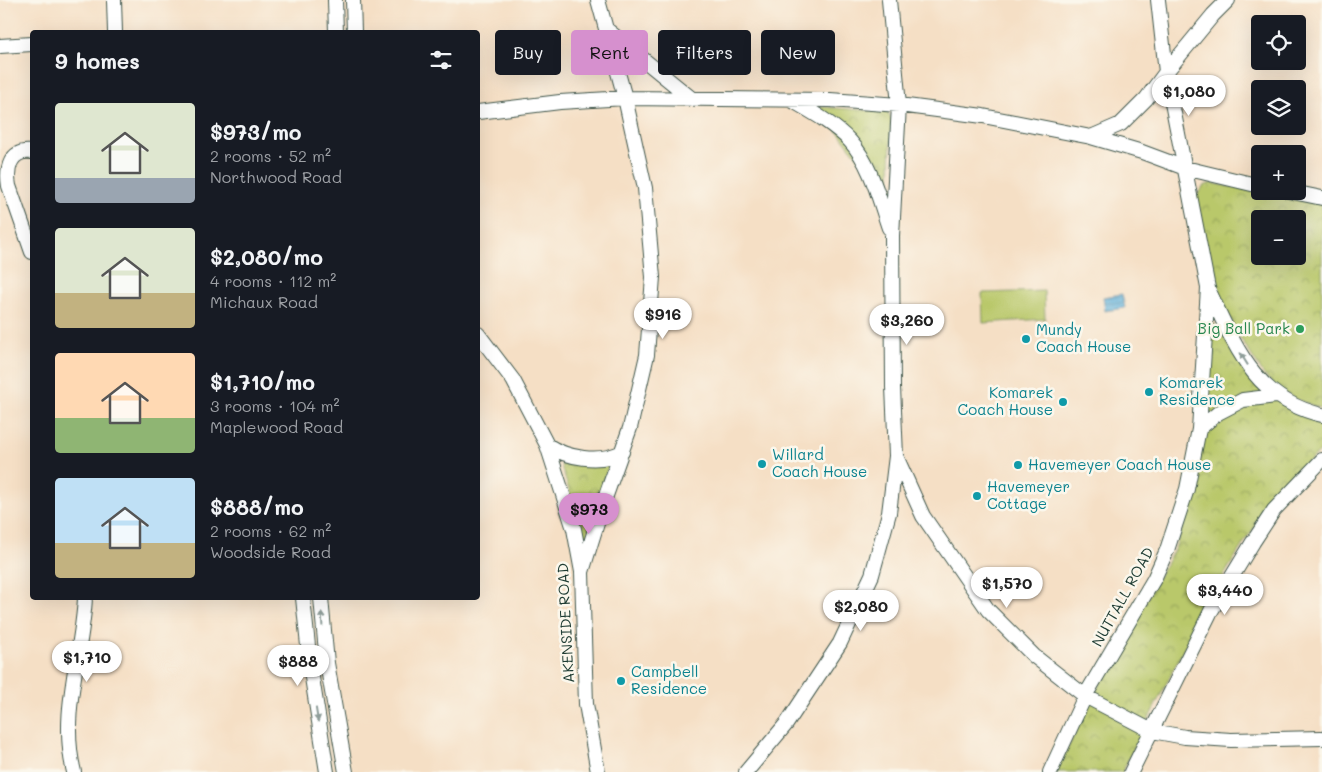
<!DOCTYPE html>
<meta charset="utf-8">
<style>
body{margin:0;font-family:Mali,sans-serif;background:#242831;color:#f1f3f6;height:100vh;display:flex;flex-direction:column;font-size:19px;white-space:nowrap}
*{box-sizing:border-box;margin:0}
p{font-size:16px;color:#9ea1a6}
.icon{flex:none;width:28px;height:28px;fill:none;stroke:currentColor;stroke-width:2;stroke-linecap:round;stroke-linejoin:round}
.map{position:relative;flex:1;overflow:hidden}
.panel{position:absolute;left:30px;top:30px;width:450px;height:570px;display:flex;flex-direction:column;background:#171b24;border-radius:5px;box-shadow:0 5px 20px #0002}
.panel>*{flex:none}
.hud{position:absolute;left:495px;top:30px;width:475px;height:45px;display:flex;gap:10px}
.buttons{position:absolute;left:1251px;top:15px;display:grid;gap:10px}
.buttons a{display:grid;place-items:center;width:55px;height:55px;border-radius:5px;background:#171b24;box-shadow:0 5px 20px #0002;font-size:25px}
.price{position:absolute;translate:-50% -42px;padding:0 11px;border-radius:18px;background:#fff;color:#222;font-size:16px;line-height:32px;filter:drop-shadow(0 1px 2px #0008)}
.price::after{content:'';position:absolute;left:50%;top:30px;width:15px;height:11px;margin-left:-8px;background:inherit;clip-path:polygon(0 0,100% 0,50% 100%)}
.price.selected{background:#d690ce;color:#111}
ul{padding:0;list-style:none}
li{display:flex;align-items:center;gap:15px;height:125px;padding:0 25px}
li span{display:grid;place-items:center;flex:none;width:140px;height:100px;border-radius:5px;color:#555}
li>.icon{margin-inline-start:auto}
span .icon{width:60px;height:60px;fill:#fffc;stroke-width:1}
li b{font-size:21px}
h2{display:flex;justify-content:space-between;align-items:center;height:60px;padding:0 25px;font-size:21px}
.pill{padding:0 18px;border-radius:5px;background:#171b24;box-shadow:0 5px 20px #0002;font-size:18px;line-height:45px}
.pill.selected{background:#d690ce;color:#111}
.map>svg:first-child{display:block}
.grass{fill:#b9c86b;stroke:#6c8250}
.park{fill:url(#park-crowns);stroke:#6c8250;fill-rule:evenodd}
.water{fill:url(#water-rules);stroke:#3e7586}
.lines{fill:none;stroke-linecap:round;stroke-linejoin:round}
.minor-casing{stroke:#3f554a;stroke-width:16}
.minor{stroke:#fff;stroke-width:14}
.oneway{fill:#8f9e9a}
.leisure-dot{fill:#2e9e5b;stroke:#fbf7ec;stroke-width:2}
.culture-dot{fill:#0f9aa8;stroke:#fbf7ec;stroke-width:2}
.labels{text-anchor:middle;stroke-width:5;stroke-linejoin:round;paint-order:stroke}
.leisure-label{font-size:15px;fill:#27864d;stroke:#fbf7ec;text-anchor:end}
.culture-label{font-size:15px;fill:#0d838f;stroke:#fbf7ec;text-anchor:start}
.street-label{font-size:15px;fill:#1f3d34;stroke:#fbf7ec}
</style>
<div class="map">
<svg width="1322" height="772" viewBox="0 0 1322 772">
<defs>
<pattern id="park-crowns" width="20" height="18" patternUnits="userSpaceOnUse" patternTransform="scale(1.25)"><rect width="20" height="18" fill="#b9c86b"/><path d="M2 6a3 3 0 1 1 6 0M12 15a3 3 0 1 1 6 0" fill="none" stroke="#96a459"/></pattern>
<pattern id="water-rules" width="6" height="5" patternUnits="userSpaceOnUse" patternTransform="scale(1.25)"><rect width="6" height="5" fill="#5dadd8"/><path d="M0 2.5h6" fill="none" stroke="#4c8eb0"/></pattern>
</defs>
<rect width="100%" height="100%" fill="#fbf7ec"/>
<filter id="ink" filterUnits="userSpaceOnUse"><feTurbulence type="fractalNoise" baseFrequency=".02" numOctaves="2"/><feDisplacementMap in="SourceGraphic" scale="10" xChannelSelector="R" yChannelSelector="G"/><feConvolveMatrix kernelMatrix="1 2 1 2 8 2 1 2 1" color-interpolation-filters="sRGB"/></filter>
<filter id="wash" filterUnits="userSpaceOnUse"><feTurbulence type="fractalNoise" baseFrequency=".0096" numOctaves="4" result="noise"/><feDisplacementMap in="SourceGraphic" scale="20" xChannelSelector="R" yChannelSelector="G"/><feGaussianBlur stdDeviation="1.12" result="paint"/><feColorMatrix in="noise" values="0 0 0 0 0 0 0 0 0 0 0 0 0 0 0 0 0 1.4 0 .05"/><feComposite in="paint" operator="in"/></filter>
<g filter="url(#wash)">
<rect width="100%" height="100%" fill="#f5dfc5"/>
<path class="grass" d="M1044 291 1045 319 983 323 982 293Z"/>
<path class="park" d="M822 107 888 112 891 119 890 182 888 205 882 188 820 109Z
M1211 183 1322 204V409L1298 400 1281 390 1264 375 1241 339 1219 299 1210 269 1196 200C1199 191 1201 186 1211 183ZM1260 219H1298V256H1260Z
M1214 324 1218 326 1236 357 1322 421V450C1281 484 1253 527 1226 572 1188 637 1156 705 1122 772H1056L1101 681 1175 548 1188 512 1193 490 1211 326Z
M564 460 605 464 608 467 585 542H583L569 490 561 466Z"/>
<path class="water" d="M1122 294 1125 308 1105 311 1103 297Z"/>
</g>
<g filter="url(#ink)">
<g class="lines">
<g class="minor-casing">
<path id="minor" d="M114 0 115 32
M335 0 336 32
M353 0 354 32
M606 29 692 99
M0 46 32 44
M793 101C812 112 834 124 850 141 871 164 879 199 889 228
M478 112 560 102 625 98 830 100 899 105 983 116 1091 137 1142 152 1185 168 1260 186
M1091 137 1121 124 1146 99 1166 72 1213 15 1228 0
M32 152C10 149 6 169 9 186L32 252
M1288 191 1322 198
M1209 291C1235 346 1255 400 1322 415
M478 334 513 380 547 445 574 529 582 572 586 704 598 772
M1199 429 1218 413 1243 400 1276 396
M547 445C567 458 599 464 622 452
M896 456 923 516 988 610 1034 656 1085 696 1152 731 1185 737 1231 740 1322 738
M582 572 603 504 630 428 647 355 653 277 645 188 625 98 598 0
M303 598 310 665 327 772
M321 598 327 663 346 772
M74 772C59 714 82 655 85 598
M746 772 787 723 840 643 872 575 889 513 896 456 893 387 892 236 899 105 889 0
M1050 772 1085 696 1154 579 1167 550 1187 489 1199 429 1208 288 1166 72 1158 0
M1131 772 1211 611 1253 542 1274 510 1322 460"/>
</g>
<use href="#minor" class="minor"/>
</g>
<defs><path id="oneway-solid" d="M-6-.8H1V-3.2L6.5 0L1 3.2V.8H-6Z" transform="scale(1.25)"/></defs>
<g class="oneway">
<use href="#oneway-solid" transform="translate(1244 359) rotate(-122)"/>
<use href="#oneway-solid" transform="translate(322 619) rotate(-93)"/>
<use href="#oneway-solid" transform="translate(317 715) rotate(81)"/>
</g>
</g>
<circle class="leisure-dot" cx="1300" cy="329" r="5"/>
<g class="culture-dot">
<circle cx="1026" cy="339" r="5"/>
<circle cx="1149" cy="392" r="5"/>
<circle cx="1063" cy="402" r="5"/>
<circle cx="762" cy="464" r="5"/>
<circle cx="1018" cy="465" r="5"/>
<circle cx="977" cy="496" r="5"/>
<circle cx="621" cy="681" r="5"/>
</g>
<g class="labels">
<g class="leisure-label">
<text x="1290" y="334">Big Ball Park</text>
</g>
<g class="culture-label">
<text x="1036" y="335">Mundy<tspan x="1036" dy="17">Coach House</tspan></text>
<text x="1159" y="388">Komarek<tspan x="1159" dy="17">Residence</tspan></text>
<text x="1053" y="398" text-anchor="end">Komarek<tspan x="1053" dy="17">Coach House</tspan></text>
<text x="772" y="460">Willard<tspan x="772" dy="17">Coach House</tspan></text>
<text x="1028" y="470">Havemeyer Coach House</text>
<text x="987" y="492">Havemeyer<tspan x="987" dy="17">Cottage</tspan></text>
<text x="631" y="677">Campbell<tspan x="631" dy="17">Residence</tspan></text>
</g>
<g class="street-label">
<text transform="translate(1123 597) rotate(-61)" y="5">NUTTALL ROAD</text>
<text transform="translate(566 623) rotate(-93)" y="5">AKENSIDE ROAD</text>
</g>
</g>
</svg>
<div class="buttons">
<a><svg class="icon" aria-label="locate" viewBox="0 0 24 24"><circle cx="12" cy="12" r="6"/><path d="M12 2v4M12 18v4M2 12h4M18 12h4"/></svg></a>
<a><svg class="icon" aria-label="layers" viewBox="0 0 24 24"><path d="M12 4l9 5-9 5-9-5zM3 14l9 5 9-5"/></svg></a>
<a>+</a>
<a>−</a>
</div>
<b class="price" style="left:1189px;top:117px">$1,080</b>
<b class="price" style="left:663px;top:340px">$916</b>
<b class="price" style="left:907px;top:346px">$3,260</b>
<b class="price selected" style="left:589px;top:535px">$973</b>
<b class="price" style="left:1007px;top:609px">$1,570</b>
<b class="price" style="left:1225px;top:616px">$3,440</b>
<b class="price" style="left:861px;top:632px">$2,080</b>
<b class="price" style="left:87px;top:683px">$1,710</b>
<b class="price" style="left:298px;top:687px">$888</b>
<div class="hud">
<a class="pill">Buy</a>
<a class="pill selected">Rent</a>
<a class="pill">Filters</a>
<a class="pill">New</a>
</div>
<section class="panel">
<h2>9 homes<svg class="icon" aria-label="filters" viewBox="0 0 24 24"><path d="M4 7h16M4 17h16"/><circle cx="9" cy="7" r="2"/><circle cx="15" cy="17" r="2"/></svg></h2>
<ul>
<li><span style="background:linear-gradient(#dfe7d0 75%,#9aa5b1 0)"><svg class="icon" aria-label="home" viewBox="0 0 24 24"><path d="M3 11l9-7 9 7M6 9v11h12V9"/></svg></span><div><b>$973/mo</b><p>2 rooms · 52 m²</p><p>Northwood Road</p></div></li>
<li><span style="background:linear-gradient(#dfe7d0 65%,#c2b280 0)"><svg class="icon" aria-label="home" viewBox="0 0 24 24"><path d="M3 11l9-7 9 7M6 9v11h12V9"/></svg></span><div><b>$2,080/mo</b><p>4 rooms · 112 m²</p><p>Michaux Road</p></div></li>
<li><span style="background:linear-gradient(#ffd9b3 65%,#8fb573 0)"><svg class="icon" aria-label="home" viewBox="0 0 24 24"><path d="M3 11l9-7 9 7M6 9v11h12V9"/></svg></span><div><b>$1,710/mo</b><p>3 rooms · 104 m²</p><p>Maplewood Road</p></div></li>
<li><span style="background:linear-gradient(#bfe0f5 65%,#c2b280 0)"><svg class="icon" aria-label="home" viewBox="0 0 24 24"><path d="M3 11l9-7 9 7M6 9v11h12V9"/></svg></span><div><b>$888/mo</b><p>2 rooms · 62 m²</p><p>Woodside Road</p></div></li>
</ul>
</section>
</div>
